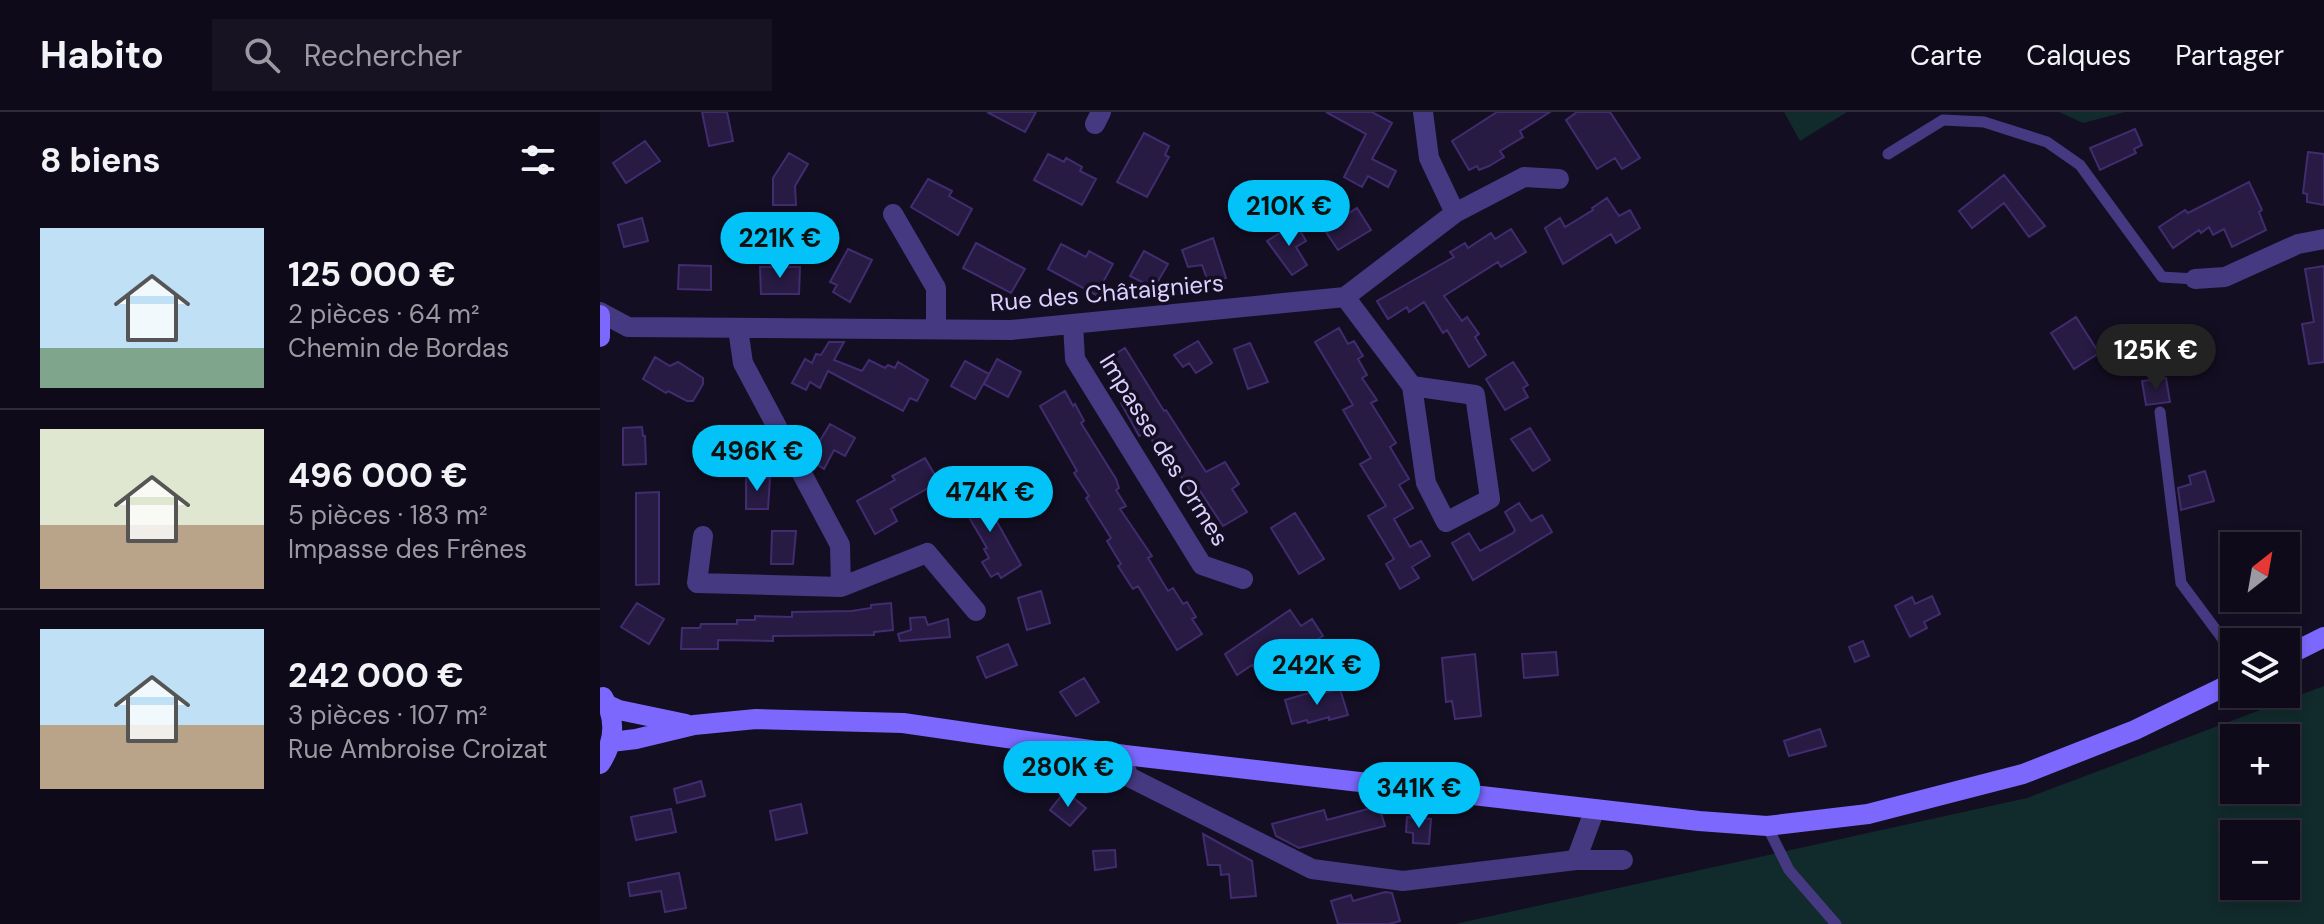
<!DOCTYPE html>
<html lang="fr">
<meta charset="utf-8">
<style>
body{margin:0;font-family:"DM Sans",sans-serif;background:#181323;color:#f1f3f6;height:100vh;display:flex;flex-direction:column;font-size:30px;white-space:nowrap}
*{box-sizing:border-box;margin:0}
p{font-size:26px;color:#9b9aa2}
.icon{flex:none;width:44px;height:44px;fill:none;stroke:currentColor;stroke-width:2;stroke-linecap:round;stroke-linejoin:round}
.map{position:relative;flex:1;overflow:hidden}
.details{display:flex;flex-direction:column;background:#0f0a1a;width:600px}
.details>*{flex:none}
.needle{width:52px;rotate:31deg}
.fabs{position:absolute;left:1620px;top:420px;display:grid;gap:16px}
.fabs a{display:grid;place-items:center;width:80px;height:80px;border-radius:0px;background:#0f0a1a;box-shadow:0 4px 12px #0003,0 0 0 2px #2f2b39;font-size:40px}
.price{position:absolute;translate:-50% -68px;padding:0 18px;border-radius:28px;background:#02c2f8;color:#111;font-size:26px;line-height:52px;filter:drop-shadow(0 2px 4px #0008)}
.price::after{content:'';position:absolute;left:50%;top:48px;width:24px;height:18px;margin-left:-12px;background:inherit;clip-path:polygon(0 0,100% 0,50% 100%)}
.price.active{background:#222;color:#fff}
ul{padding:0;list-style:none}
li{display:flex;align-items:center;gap:24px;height:200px;padding:0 40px}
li+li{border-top:2px solid #2f2b39}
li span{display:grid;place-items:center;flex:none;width:224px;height:160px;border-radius:0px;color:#555}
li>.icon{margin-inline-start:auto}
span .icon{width:96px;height:96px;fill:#fffc;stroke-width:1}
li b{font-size:34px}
h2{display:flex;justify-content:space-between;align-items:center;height:96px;padding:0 40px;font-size:34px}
header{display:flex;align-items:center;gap:48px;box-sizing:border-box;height:112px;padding:0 40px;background:#0f0a1a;border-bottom:2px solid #2f2b39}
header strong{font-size:38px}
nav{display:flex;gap:44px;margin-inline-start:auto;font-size:28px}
.search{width:560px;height:72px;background:#181323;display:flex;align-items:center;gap:20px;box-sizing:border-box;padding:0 28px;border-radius:0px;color:#9b9aa2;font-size:30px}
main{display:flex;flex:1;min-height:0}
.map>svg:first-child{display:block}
.green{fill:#112a2c;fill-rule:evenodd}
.building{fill:#271a43;stroke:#412c6f;stroke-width:2}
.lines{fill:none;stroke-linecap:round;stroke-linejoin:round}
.service{stroke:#453981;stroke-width:11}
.minor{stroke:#453981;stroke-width:20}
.secondary{stroke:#7d68fe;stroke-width:20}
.labels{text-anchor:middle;stroke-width:7;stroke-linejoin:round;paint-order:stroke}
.street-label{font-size:24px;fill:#dbd0ff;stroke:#140e22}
</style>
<header>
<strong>Habito</strong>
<div class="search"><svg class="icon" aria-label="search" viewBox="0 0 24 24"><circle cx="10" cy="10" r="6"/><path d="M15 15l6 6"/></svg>Rechercher</div>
<nav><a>Carte</a><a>Calques</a><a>Partager</a></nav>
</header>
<main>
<section class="details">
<h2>8 biens<svg class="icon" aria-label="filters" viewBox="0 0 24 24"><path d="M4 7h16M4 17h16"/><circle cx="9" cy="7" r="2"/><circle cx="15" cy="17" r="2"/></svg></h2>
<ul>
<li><span style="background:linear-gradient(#bfe0f5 75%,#7fa58c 0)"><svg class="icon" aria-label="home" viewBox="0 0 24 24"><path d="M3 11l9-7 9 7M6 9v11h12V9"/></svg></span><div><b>125 000 €</b><p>2 pièces · 64 m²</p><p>Chemin de Bordas</p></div></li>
<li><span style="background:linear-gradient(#dfe7d0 60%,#b9a48a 0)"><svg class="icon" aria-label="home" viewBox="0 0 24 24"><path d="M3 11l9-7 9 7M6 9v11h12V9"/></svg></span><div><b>496 000 €</b><p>5 pièces · 183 m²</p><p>Impasse des Frênes</p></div></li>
<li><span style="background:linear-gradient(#bfe0f5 60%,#b9a48a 0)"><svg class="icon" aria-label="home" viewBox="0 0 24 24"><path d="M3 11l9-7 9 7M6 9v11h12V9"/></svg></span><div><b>242 000 €</b><p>3 pièces · 107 m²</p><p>Rue Ambroise Croizat</p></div></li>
</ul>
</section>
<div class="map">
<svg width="1724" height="812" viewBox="0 0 1724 812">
<rect width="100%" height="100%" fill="#140e22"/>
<path class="green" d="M1184 0H1247L1200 29Z
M1459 0H1525L1483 11Z
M1724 574V812H855L1427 686ZM1634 626H1686V678H1634ZM1634 722H1686V774H1634Z"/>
<path class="building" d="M102 0H127L133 29 109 34Z
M387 0H436L425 20Z
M726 0H772L792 11 772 47 796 59 788 75 768 64 762 75 744 65 766 22Z
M897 0H950L920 19 923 25 900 39 904 45 889 54 879 58 877 54 869 58 852 29Z
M977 0H1010L1040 46 1022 57 1015 46 997 57 966 8Z
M1535 17 1542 33 1534 37 1536 41 1500 58 1490 36Z
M544 21 569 34 565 43 569 45 547 85 517 70Z
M45 29 60 49 26 71 13 51Z
M1708 40 1724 42V93L1707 90V82L1703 81Z
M189 41 208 52 195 74 196 93H173V66Z
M448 42 464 50 466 46 482 55 480 59 496 67 482 93 434 68Z
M1404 63 1445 114 1429 125 1404 91 1372 116 1359 99Z
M328 67 352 79 349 84 372 97 358 123 311 95Z
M1649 70 1662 98 1659 100 1666 118 1632 135 1624 117 1613 123 1609 115 1601 121 1599 118 1573 136 1559 115 1585 98 1588 101Z
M1007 86 1019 104 1030 98 1040 116 1016 131 1011 122 963 152 945 116 960 106 965 115 993 98 992 96Z
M757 96 771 118 738 138 724 117Z
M42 106 48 129 24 135 18 113Z
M696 111 706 129 696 135 707 153 692 163 667 129Z
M911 117 926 140 901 155 898 150 844 184 862 209 867 205 879 222 875 225 886 243 869 255 847 218 843 221 824 190 809 200 807 195 788 207 777 189 854 145 850 140 865 131 868 136 891 121 895 127Z
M613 126 626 166 609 172 602 153 588 155 582 138Z
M376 131 425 157 411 181 363 156Z
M461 132 486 145 489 139 513 152 496 183 448 157Z
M248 137 272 148 250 190 233 180 237 173 230 170Z
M544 139 568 152 554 176 530 164Z
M79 153 111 154V178L78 177Z
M1724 154V250L1709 252 1702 212 1714 210 1705 157Z
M160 155H200L199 182H161Z
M1476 205 1499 241 1474 257 1451 221Z
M739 216 748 232 754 229 763 244 758 247 767 263 762 266 777 288 771 291 796 331 790 335 809 367 799 373 813 396 794 407 810 435 821 429 830 444 812 455 819 466 800 477 786 452 794 447 768 404 786 394 760 352 771 346 743 298 753 293 715 230Z
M598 229 612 251 596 261 589 251 583 255 574 243Z
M229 230H244L234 248 262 259 269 248 285 256 288 253 295 256 298 250 328 268 317 289 310 286 303 299 228 259 220 276 210 270 206 278 192 271 205 247 212 251 216 242 221 243Z
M650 231 668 270 648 277 634 237Z
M525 236 564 299 566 298 606 360 625 350 639 372 632 377 647 400 623 414 598 376 591 380 576 356 571 359 547 320 539 324 521 291 524 289 501 251Z
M55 245 70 254 78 250 103 266V272L93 289H87L68 279 66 281 43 267Z
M397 247 421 260 408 285 384 272Z
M365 249 389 262 375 287 351 274Z
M913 250 928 273 923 276 928 285 905 298 886 267Z
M1566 266 1570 290 1546 293 1542 269Z
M465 279 473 294 475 292 484 309 481 311 516 367 519 376 516 378 526 394 520 397 552 444 548 446 568 479 573 476 583 492 587 490 596 505 592 507 602 522 577 538 538 474 533 477 518 454 521 452 507 429 511 426 486 386 489 384 474 361 477 359 440 294Z
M230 312 255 326 245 344 234 338 224 357 209 347Z
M42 315 43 324H45L46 352 23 353V316Z
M144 315 141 355 118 354V316Z
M930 316 950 348 933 359 911 327Z
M325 346 339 370 291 397 297 409 275 422 257 389 295 368 292 364Z
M1605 359 1614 389 1581 398 1578 376 1591 372 1589 364Z
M146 365 170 366 168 397H146Z
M377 374 421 453 401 466 398 461 391 465 382 450 389 446 384 437 387 436 357 385Z
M59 380V472L36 473V381Z
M919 391 931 409 942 403 952 420 873 468 852 431 869 421 880 439 913 421 915 418 905 400Z
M695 401 724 447 699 462 671 416Z
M172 419H196L193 452H171Z
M441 479 450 511 427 518 418 486Z
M1332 484 1340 502 1324 510 1327 516 1310 525 1295 494 1312 485 1315 492Z
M37 491 64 507 49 532 21 515Z
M291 491 293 518 274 520V523L173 524V529L118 528V537H81L82 516H100L101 512H137V508H155V504L192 505V500L252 499 271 496V493Z
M690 498 701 514 712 507 723 524 658 562 652 553 637 563 625 542Z
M325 505 328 513 348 507 350 525 300 529 298 522 311 518 310 506Z
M1263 529 1269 544 1255 550 1249 535Z
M408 532 417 553 386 566 377 545Z
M956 540 958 563 924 566 922 542Z
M875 542 881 604 855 607 852 589 846 590 842 546Z
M484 566 499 590 476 604 460 580Z
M740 577 748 603 729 608V605L708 611 707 608 692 612 685 588 712 580 713 584Z
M1220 617 1226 634 1189 644 1184 629Z
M101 669 105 684 77 691 74 677Z
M465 679 486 696 470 714 450 698Z
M201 692 207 721 176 728 170 699Z
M779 694 785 714 699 736 676 724 672 712 724 698 727 708Z
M71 697 76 720 36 728 31 705Z
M807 705 831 707 829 732 813 731V721L806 720Z
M603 722 652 749 656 784 631 786 629 762 621 763 620 753H608Z
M515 738 516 755 495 758 493 739Z
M79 761 86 796 65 800 61 779 30 784 28 771Z
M785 780 792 781 800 809 789 812H738L731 789 751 783 753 789Z"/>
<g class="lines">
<path class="service" d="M1288 42 1343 8 1384 10 1447 30 1480 53 1562 165 1595 167
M1560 300 1581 471 1622 526 1634 552
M1167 714 1189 758 1236 812"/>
<path class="minor" d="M495 12 501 0
M855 101 924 65 959 67
M293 102 336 176V217
M1595 167 1625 165 1698 132 1724 127
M745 185 812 274 826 371 846 410 890 387 875 283 812 274
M0 200 28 215 411 218 745 185 855 101 829 46 823 0
M473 212 475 247 602 453 643 467
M138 217 143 251 240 433 241 475
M103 424 97 471 241 475 327 441 376 499
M525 643 524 653 529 665 712 757 803 769 976 748H1023
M976 748 995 697"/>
<path class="secondary" d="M0 203V225
M1686 544 1724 525
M8 593 19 598 86 612
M11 630 36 627 94 613 156 607 303 611 525 643 1099 709 1167 714 1268 702 1423 662 1535 618 1634 570
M0 652C14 631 17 607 3 585"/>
</g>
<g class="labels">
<g class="street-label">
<text transform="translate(507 181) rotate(-5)" y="8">Rue des Châtaigniers</text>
<text transform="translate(564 338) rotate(58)" y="8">Impasse des Ormes</text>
</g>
</g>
</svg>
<div class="fabs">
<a><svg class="needle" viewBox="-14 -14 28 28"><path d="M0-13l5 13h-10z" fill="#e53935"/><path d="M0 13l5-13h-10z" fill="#9b9aa2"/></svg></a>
<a><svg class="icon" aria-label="layers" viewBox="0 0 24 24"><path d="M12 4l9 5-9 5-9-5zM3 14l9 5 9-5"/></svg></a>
<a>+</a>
<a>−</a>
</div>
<b class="price" style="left:689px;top:136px">210K €</b>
<b class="price" style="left:180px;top:168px">221K €</b>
<b class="price active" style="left:1556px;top:280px">125K €</b>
<b class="price" style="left:157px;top:381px">496K €</b>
<b class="price" style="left:390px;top:422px">474K €</b>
<b class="price" style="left:717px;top:595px">242K €</b>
<b class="price" style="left:468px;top:697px">280K €</b>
<b class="price" style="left:819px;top:718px">341K €</b>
</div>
</main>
